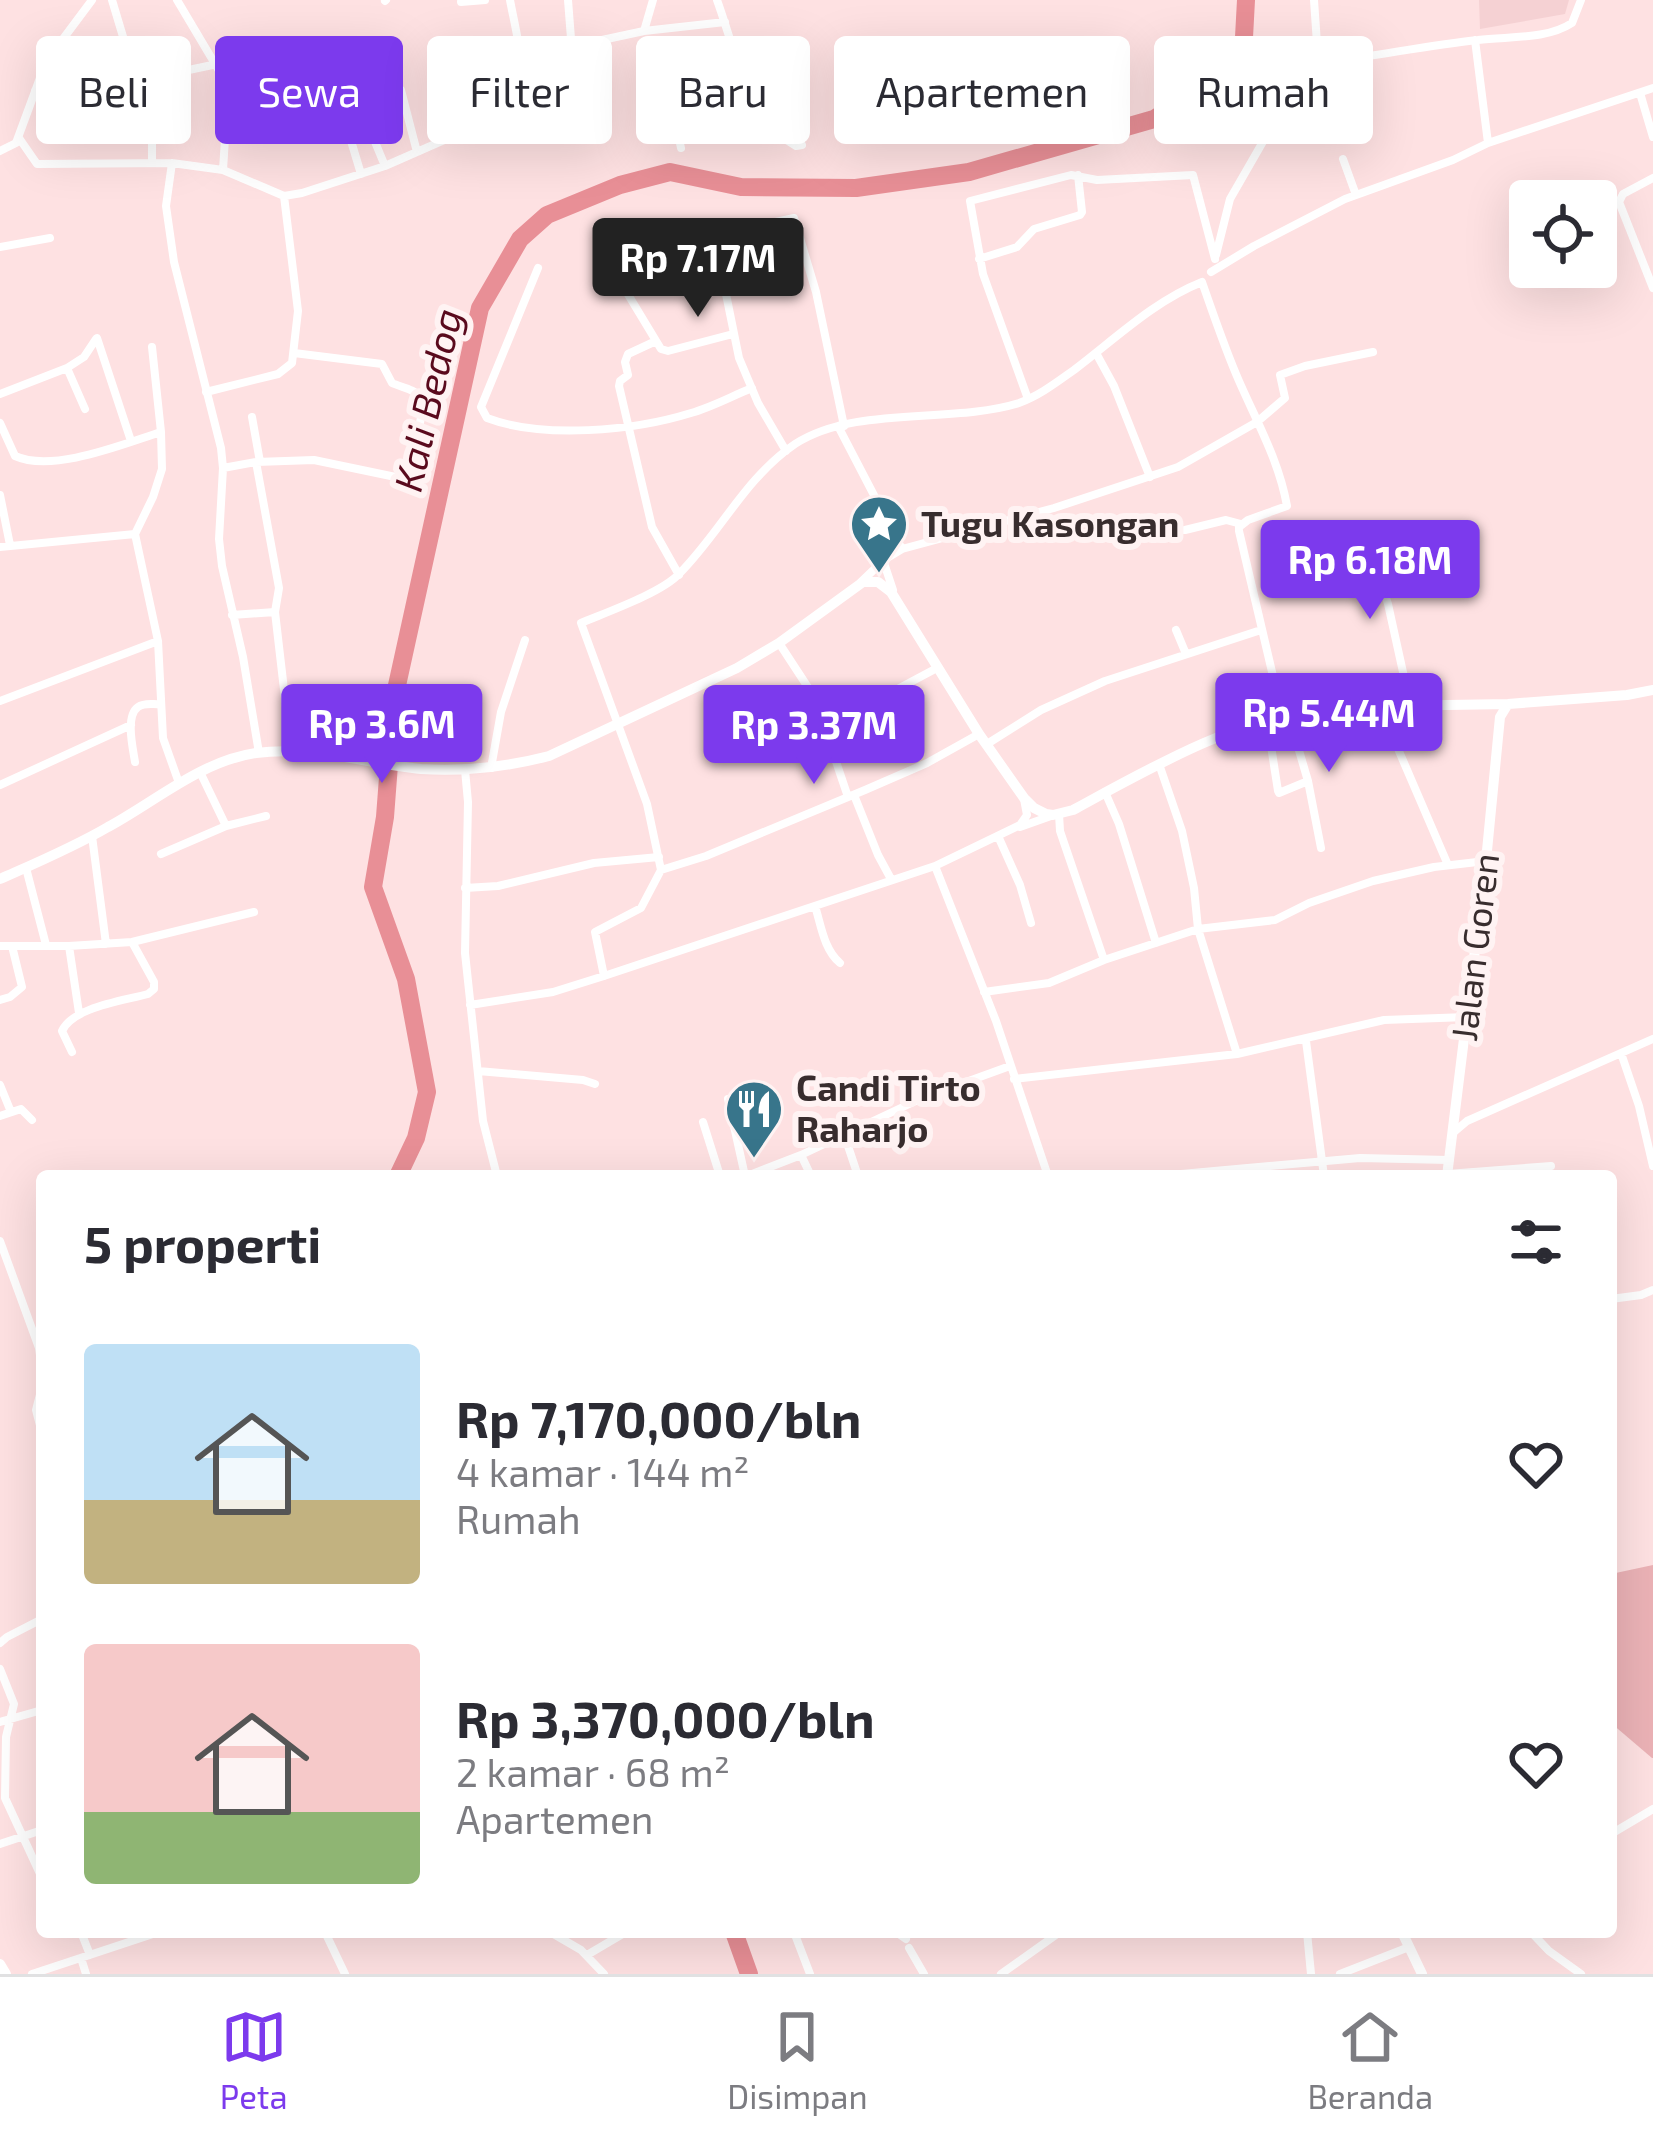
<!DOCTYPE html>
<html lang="id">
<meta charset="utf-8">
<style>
body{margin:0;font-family:"Exo 2",sans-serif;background:#f2f2f3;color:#2b2b33;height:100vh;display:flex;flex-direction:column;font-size:45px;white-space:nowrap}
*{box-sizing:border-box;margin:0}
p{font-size:39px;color:#7c7c81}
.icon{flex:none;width:66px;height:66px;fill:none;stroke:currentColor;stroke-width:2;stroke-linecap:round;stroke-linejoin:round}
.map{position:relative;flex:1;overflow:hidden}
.side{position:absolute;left:36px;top:1170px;width:1581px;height:768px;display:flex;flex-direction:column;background:#fff;border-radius:12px;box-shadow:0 12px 48px #0002}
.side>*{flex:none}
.hud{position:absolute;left:36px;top:36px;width:1581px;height:108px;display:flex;gap:24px}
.tools{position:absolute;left:1509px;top:180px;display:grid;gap:24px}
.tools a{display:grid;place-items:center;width:108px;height:108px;border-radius:12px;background:#fff;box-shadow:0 12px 48px #0002;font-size:60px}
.price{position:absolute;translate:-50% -102px;padding:0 27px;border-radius:12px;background:#7c3aed;color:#fff;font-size:39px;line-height:78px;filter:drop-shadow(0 3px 6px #0008)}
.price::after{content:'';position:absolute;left:50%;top:72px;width:36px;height:27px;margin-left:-18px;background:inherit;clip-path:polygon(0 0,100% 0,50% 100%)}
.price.on{background:#222;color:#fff}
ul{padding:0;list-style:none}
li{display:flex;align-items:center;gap:36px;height:300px;padding:0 48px}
li span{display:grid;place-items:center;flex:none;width:336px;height:240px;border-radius:12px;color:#555}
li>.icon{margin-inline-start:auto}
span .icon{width:144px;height:144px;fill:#fffc;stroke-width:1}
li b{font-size:51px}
h2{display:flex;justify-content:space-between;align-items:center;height:144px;padding:0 48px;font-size:51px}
.chip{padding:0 42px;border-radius:12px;background:#fff;box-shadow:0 12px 48px #0002;font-size:42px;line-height:108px}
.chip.on{background:#7c3aed;color:#fff}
.tab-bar{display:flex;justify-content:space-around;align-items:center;height:168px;border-top:3px solid #e1e1e2;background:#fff;font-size:33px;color:#7c7c81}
.tab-bar a{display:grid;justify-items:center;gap:6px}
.tab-bar .on{color:#7c3aed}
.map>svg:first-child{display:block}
.built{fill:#f5d1d3}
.green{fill:#ebb2b6}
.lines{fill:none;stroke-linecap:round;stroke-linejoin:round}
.river{stroke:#e88f96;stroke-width:18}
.street{stroke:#fff;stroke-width:8}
.secondary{stroke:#fff;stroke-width:10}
.labels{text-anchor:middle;stroke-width:12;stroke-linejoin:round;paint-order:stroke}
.poi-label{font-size:36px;font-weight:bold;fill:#382d2e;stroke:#fff3f3;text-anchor:start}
.street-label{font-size:36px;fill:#382d2e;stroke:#fff3f3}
.water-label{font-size:39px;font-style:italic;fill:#5a0a1d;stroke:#fff3f3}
</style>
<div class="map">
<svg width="1653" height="1974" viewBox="0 0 1653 1974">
<rect width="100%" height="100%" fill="#fee1e2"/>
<path class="built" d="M1479 0H1569L1565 14 1480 29Z"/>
<path class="green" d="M1653 1565V1758H1652L1611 1723V1574Z"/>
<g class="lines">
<path class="river" d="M398 1176 416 1138 427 1092 406 979 373 887 385 817 394 699 480 308 520 239 547 215 620 185 670 172 741 187 856 188 969 172 1154 119 1219 77 1243 56 1246 0
M734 1932 749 1974"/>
<path class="street" d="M112 0 124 40 132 82
M177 0 221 74 226 123 223 170
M568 0 575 90
M717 0C735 49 747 118 796 146L802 145
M385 1 386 0
M461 2 485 0
M644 31 725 22
M1475 40 1488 143
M519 48 602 40 644 31 653 0
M1318 58 1334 61C1382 55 1430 45 1478 40 1508 36 1546 40 1572 23L1581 0
M348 77 385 166
M152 78V162
M401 90 417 152
M35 91C97 89 157 77 217 64
M1640 93 1653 137
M312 110 342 111 361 174
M19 138 37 164 172 163 223 170 284 196 302 193 385 166 515 109C531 85 515 28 510 0
M681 148 673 111 675 106 746 78
M0 151 16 143 40 78 51 55 92 0
M1343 159 1356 195
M172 163 166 206 174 262 221 448 223 468 219 539 222 566 243 657 259 753
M1653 178 1623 194 1619 202 1653 288
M0 247 50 238
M1216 255 1230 199 1272 126 1314 79 1318 58 1314 0
M979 259 1017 247 1034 229 1080 215 1082 212 1078 175
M609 263 661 349 668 351 733 334
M538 268 481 407 487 418C543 439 633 431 691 413 712 407 732 396 752 388
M1211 272 1254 246 1345 199 1453 160 1488 143 1653 88
M1202 282C1214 316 1225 349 1239 381 1257 422 1279 461 1287 506L1248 520 1239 527V531L1280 706 1288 713 1308 781 1321 848
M97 338 131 441
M656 341 628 354 625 362 628 375 620 381 619 386 652 527 679 575
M152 347 161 432 162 469 153 497 135 534 158 641 163 738 179 783
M294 353 382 364 392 383C400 387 415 389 420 397 429 411 407 461 402 477
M1096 353 1114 386 1150 477
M67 368 84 357 96 339
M206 392 278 374 292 363 298 311 284 196
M0 394 67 368 85 409
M1028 399 983 274 970 201 1071 175 1097 180 1193 175 1215 259
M252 417 260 462
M0 423 15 456C53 473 123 444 161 432
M838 426 902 549
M786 451 758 403 739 358 715 240 720 234 794 218 816 292 844 426
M256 462 279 588 275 612 291 750
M223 468 256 462 314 460 410 480
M0 495 10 545
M1185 530 1226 520 1241 524
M1364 530 1388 604 1410 704
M0 547 135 534
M861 582 885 559
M893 590 884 563 887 558 902 549 1054 508 1178 467 1257 422 1285 398 1280 375 1305 366 1373 352
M232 615 275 612
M1176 630 1186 654
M779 643 832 724 825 729 848 797
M0 701 158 641
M1380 707 1448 865
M1267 720 1278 791 1279 793 1308 781
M832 724 937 668
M987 744 1041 710 1105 681 1261 630
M135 762C133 749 125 716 138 707 145 702 154 705 161 704
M1159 764 1182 831 1194 888 1198 929 1237 1054
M491 768 501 712 525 640
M465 770 468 802 465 953 483 1121 497 1176
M200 772 226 826
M0 785 131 725
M1105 792 1119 824 1156 943
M854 795 878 855 891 879
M1059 814 1060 831 1104 960
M1020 827 1051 816
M92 836 106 944
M998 836 1020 885 1031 923
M161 854 226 826 266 816
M935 866 996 1021 1048 1176
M26 868 46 945
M661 870 706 856 865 790 927 763 979 734
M465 888 498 886 594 863 659 857
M815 906C821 925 824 950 840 963
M0 946H69L132 942 254 912
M69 946 79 1013
M604 976 595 932 641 908 661 870 647 804 581 623C607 612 661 593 679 574 720 533 745 478 795 444 855 405 952 424 1019 403 1039 396 1057 382 1074 370 1115 339 1154 301 1202 282
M984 992 1049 983 1104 960 1198 929 1275 920 1309 903 1373 881 1434 867 1486 861
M0 1000 10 997 22 987 12 946
M470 1005 553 992 604 976 935 866 1020 825 1027 815 1024 799
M1306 1041 1324 1176
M72 1052 62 1031C73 1007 123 1001 148 994L154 989V982L132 942
M1621 1053 1639 1106 1653 1166
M478 1071 583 1080 595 1084
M1014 1079 1237 1054 1384 1020 1467 1017
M0 1085 11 1112
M728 1099 745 1176
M0 1116 21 1109 32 1120
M703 1122 720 1176
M1454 1132 1467 1121 1653 1039
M844 1134 858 1176
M801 1155 811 1176
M1447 1174 1551 1166
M747 1176 801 1155 922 1098 1010 1066
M1159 1176 1360 1158 1449 1160
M0 1241 39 1348 42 1369
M1611 1299 1641 1295 1653 1290
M42 1387 36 1410 42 1433
M0 1643 7 1637 42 1619
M0 1669 14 1704 6 1737 5 1798 42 1878
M0 1722 42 1710
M1611 1834 1653 1809
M0 1844 42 1830
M81 1932 90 1955
M325 1932 345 1974
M550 1932 581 1950 604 1974
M794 1932 810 1974
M896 1932 906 1939
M1307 1932 1311 1974
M1531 1932 1549 1951 1581 1974
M909 1948 924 1974
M587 1955 626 1932
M81 1958 86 1974
M32 1974 159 1932
M1001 1974 1060 1932
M1340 1974 1409 1947"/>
<path class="secondary" d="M0 879C36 863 74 847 108 827 156 801 201 761 256 753 313 746 365 763 421 769 465 772 506 767 549 756L737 668 779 643 863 582H878L891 592 979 734 1024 798 1034 808 1046 814 1053 815 1073 810C1152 767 1235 719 1326 707L1508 704 1627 695 1653 690
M1447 1176 1486 861 1500 717 1508 704
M1402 1932 1422 1974
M0 1964 6 1974"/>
</g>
<defs>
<g id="sight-pin" transform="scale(3)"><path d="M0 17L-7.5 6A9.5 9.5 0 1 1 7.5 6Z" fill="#38758b" stroke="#fff3f3"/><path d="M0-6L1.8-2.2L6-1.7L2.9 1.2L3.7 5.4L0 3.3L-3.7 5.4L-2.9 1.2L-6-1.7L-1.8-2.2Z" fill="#fff"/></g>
<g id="restaurant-pin" transform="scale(3)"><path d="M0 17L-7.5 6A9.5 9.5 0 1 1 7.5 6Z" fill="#38758b" stroke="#fff3f3"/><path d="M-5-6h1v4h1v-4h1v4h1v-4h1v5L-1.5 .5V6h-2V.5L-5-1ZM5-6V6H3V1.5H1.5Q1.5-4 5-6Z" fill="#fff"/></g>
</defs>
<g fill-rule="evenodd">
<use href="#sight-pin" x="879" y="524"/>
<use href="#restaurant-pin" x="754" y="1109"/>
</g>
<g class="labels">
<g class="poi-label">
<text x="921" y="537">Tugu Kasongan</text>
<text x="796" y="1101">Candi Tirto<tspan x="796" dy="41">Raharjo</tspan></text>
</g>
<g class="street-label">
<text transform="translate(1475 947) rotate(-83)" y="13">Jalan Goren</text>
</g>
<g class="water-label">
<text transform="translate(428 400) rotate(-77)" y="14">Kali Bedog</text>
</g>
</g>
</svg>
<div class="tools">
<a><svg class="icon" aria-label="locate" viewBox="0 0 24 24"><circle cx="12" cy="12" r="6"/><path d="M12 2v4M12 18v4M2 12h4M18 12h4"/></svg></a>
</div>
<b class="price on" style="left:698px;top:320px">Rp 7.17M</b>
<b class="price" style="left:1370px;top:622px">Rp 6.18M</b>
<b class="price" style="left:1329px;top:775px">Rp 5.44M</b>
<b class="price" style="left:382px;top:786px">Rp 3.6M</b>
<b class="price" style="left:814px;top:787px">Rp 3.37M</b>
<div class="hud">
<a class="chip">Beli</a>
<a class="chip on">Sewa</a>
<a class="chip">Filter</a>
<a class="chip">Baru</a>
<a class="chip">Apartemen</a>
<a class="chip">Rumah</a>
</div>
<section class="side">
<h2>5 properti<svg class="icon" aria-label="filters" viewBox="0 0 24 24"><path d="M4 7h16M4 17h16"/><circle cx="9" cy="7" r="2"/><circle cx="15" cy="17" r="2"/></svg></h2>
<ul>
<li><span style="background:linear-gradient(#bfe0f5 65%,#c2b280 0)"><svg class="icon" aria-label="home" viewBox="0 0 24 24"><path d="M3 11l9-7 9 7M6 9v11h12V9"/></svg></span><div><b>Rp 7,170,000/bln</b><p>4 kamar · 144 m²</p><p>Rumah</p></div><svg class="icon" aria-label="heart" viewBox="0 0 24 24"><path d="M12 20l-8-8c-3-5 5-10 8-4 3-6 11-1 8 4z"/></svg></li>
<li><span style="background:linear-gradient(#f6c9c9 70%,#8fb573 0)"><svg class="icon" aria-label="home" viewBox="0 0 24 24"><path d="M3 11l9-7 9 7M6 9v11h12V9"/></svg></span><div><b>Rp 3,370,000/bln</b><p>2 kamar · 68 m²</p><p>Apartemen</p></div><svg class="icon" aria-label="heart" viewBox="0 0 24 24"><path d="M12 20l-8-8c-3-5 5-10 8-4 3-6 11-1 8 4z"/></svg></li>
</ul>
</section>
</div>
<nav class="tab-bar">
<a class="on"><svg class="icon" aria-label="map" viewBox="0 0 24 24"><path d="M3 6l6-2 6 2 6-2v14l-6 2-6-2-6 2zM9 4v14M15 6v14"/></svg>Peta</a>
<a><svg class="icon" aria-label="saved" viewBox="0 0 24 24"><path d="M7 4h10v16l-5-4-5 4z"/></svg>Disimpan</a>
<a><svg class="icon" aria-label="home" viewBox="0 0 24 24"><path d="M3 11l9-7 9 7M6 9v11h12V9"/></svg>Beranda</a>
</nav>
